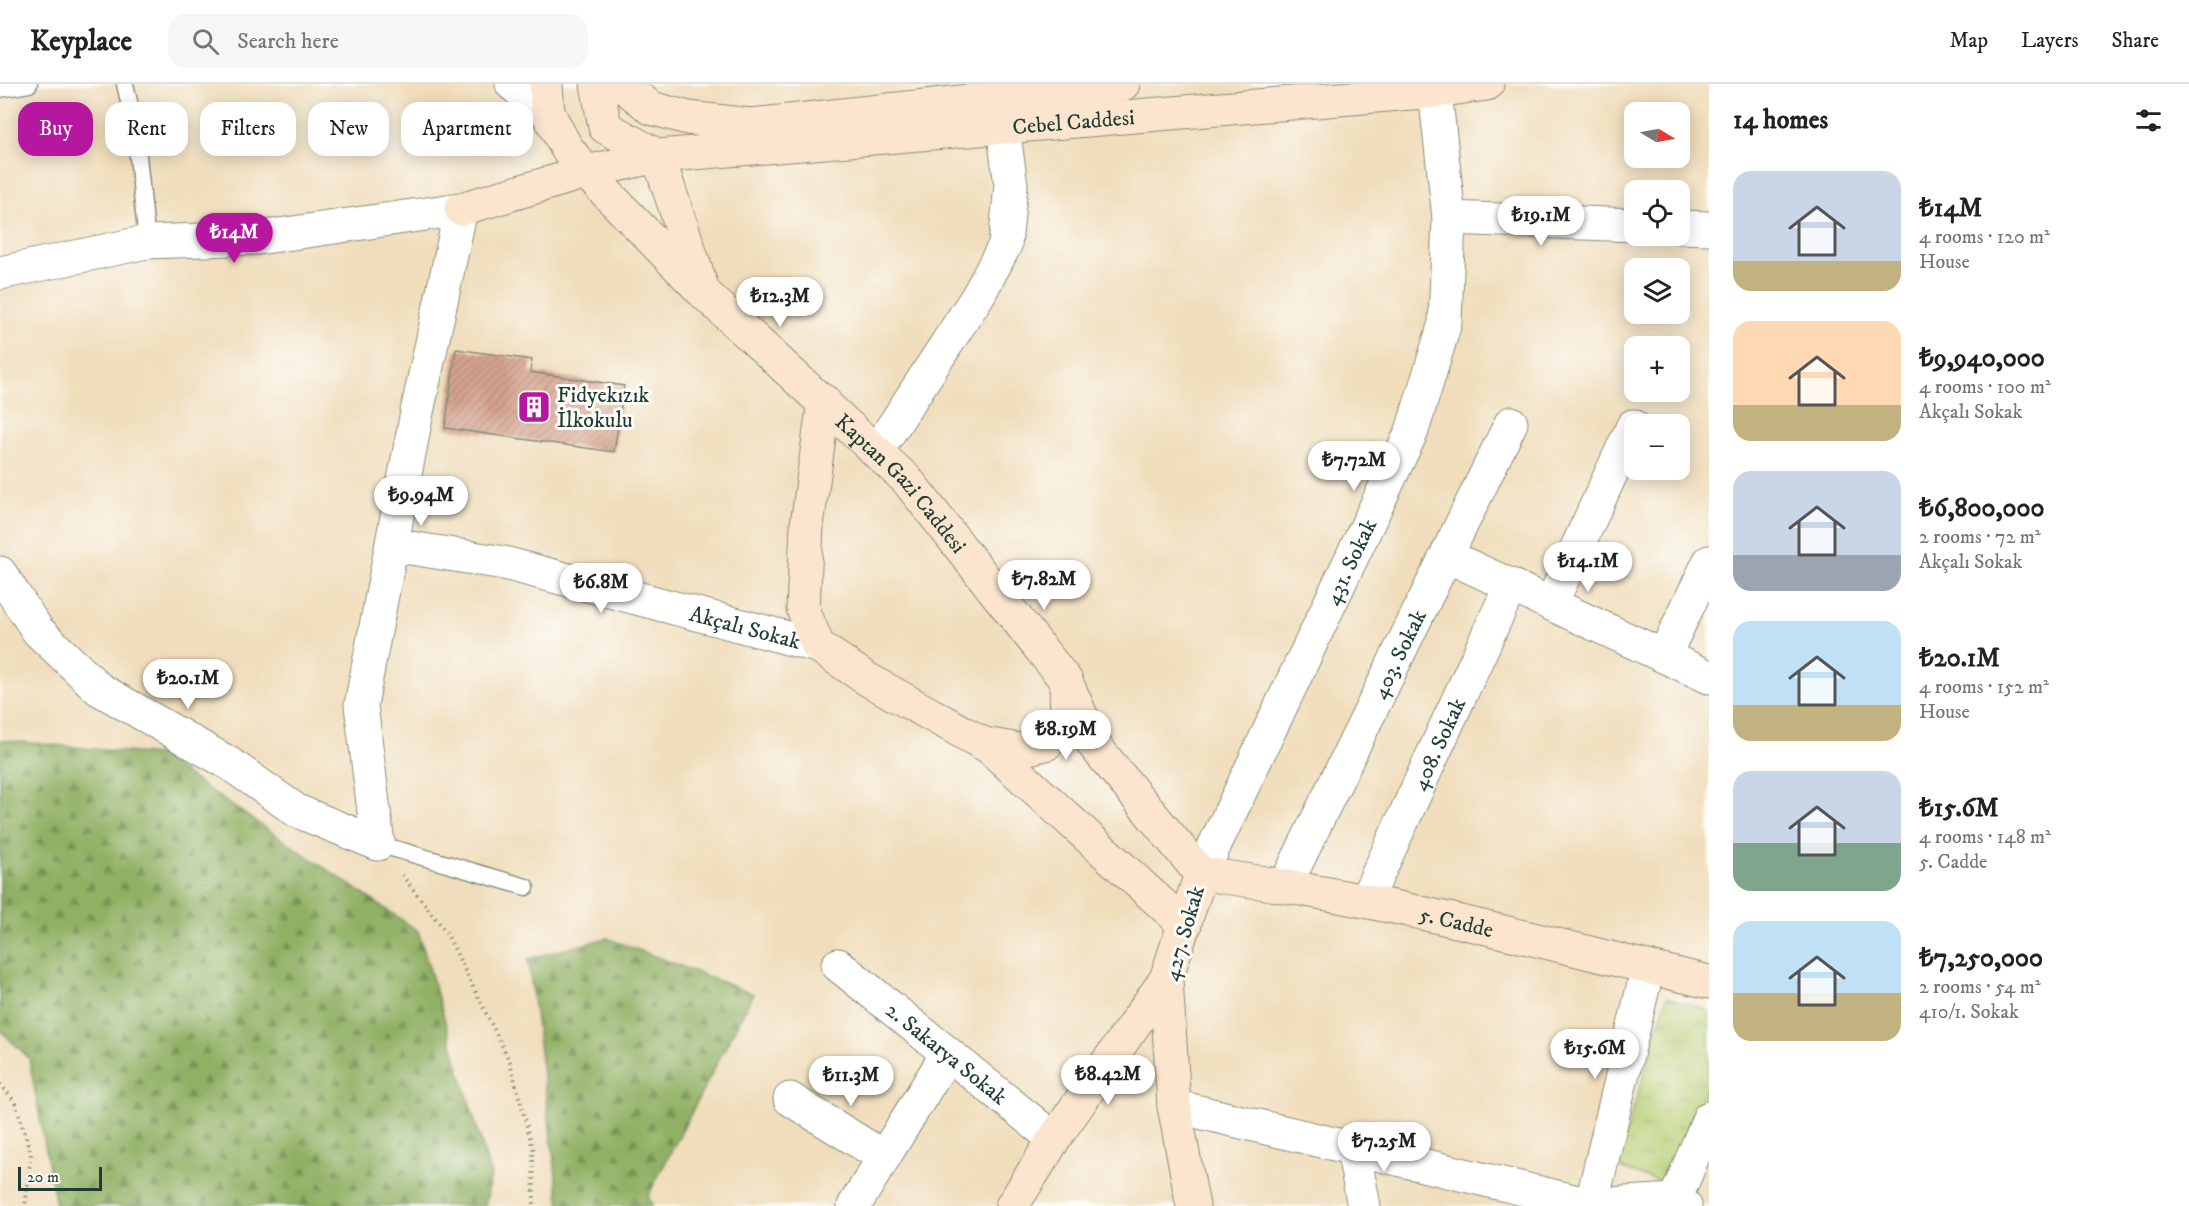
<!DOCTYPE html>
<meta charset="utf-8">
<style>
body{margin:0;font-family:"IM FELL DW Pica",serif;background:#f6f6f6;color:#222;height:100vh;display:flex;flex-direction:column;font-size:22px;white-space:nowrap}
*{box-sizing:border-box;margin:0}
p{font-size:20px;color:#767676}
.icon{flex:none;width:33px;height:33px;fill:none;stroke:currentColor;stroke-width:2;stroke-linecap:round;stroke-linejoin:round}
.map{position:relative;flex:1;overflow:hidden}
.drawer{display:flex;flex-direction:column;background:#fff;width:480px}
.drawer>*{flex:none}
.top-card{position:absolute;left:18px;top:18px;width:570px;height:54px;display:flex;gap:12px}
.needle{width:39px;rotate:100deg}
.controls{position:absolute;left:1624px;top:18px;display:grid;gap:12px}
.controls a{display:grid;place-items:center;width:66px;height:66px;border-radius:12px;background:#fff;box-shadow:0 3px 15px #0003;font-size:30px}
.scale{position:absolute;left:18px;bottom:15px;width:84px;box-sizing:border-box;padding-left:6px;border:3px solid #1f3d34;border-top:0;font-size:16px;line-height:21px;white-space:nowrap;color:#1f3d34;-webkit-text-stroke:4px #fdfcf7;paint-order:stroke}
.price{position:absolute;translate:-50% -51px;padding:0 14px;border-radius:21px;background:#fff;color:#222;font-size:20px;line-height:39px;filter:drop-shadow(0 2px 3px #0008)}
.price::after{content:'';position:absolute;left:50%;top:36px;width:18px;height:14px;margin-left:-9px;background:inherit;clip-path:polygon(0 0,100% 0,50% 100%)}
.price.selected{background:#b5179e;color:#fff}
ul{padding:0;list-style:none}
li{display:flex;align-items:center;gap:18px;height:150px;padding:0 24px}
li span{display:grid;place-items:center;flex:none;width:168px;height:120px;border-radius:18px;color:#555}
li>.icon{margin-inline-start:auto}
span .icon{width:72px;height:72px;fill:#fffc;stroke-width:1}
li b{font-size:26px}
h2{display:flex;justify-content:space-between;align-items:center;height:72px;padding:0 24px;font-size:26px}
.pill{padding:0 21px;border-radius:18px;background:#fff;box-shadow:0 3px 15px #0003;font-size:21px;line-height:54px}
.pill.selected{background:#b5179e;color:#fff}
header{display:flex;align-items:center;gap:36px;box-sizing:border-box;height:84px;padding:0 30px;background:#fff;border-bottom:2px solid #e0e0e0}
header strong{font-size:28px}
nav{display:flex;gap:33px;margin-inline-start:auto;font-size:21px}
.search{width:420px;height:54px;background:#f6f6f6;display:flex;align-items:center;gap:15px;box-sizing:border-box;padding:0 21px;border-radius:18px;color:#767676;font-size:22px}
main{display:flex;flex:1;min-height:0}
.map>svg:first-child{display:block}
.grass{fill:url(#grass-tufts);stroke:#6a8553;stroke-width:1.5}
.forest{fill:url(#forest-firs);stroke:#58764c;stroke-width:1.5}
.building{fill:url(#building-hatch)}
.lines{fill:none;stroke-linecap:round;stroke-linejoin:round}
.service-casing{stroke:#888d78;stroke-width:19}
.minor-casing{stroke:#888d78;stroke-width:35}
.secondary-casing{stroke:#888d78;stroke-width:35}
.path{stroke:#888d78;stroke-width:4;stroke-dasharray:1.5 4.5;stroke-linecap:butt}
.service{stroke:#fff;stroke-width:16}
.minor{stroke:#fff;stroke-width:33}
.secondary{stroke:#fbe5cf;stroke-width:33}
.labels{text-anchor:middle;stroke-width:6;stroke-linejoin:round;paint-order:stroke}
.street-label{font-size:22px;fill:#1f3d34;stroke:#fdfcf7}
.poi-label{font-size:22px;fill:#1f3d34;stroke:#fdfcf7;text-anchor:start}
</style>
<header>
<strong>Keyplace</strong>
<div class="search"><svg class="icon" aria-label="search" viewBox="0 0 24 24"><circle cx="10" cy="10" r="6"/><path d="M15 15l6 6"/></svg>Search here</div>
<nav><a>Map</a><a>Layers</a><a>Share</a></nav>
</header>
<main>
<div class="map">
<svg width="1709" height="1122" viewBox="0 0 1709 1122">
<defs>
<pattern id="grass-tufts" width="24" height="20" patternUnits="userSpaceOnUse" patternTransform="scale(1.5)"><rect width="24" height="20" fill="#b5cd72"/><path d="M3 7l-1-3M5 7V3M7 7l1-3M15 17l-1-3M17 17v-4M19 17l1-3" fill="none" stroke="#93a85e"/></pattern>
<pattern id="forest-firs" width="22" height="20" patternUnits="userSpaceOnUse" patternTransform="scale(1.5)"><rect width="22" height="20" fill="#90b064"/><path d="M5 1l3.5 6h-7zM16 11l3.5 6h-7z" fill="#759053"/></pattern>
<pattern id="building-hatch" width="6" height="6" patternUnits="userSpaceOnUse" patternTransform="scale(1.5)"><rect width="6" height="6" fill="#d6a38e"/><path d="M-1 1l2-2M0 6l6-6M5 7l2-2" fill="none" stroke="#ad8675"/></pattern>
</defs>
<rect width="100%" height="100%" fill="#fdfcf7"/>
<filter id="ink" filterUnits="userSpaceOnUse"><feTurbulence type="fractalNoise" baseFrequency=".0167" numOctaves="2"/><feDisplacementMap in="SourceGraphic" scale="12" xChannelSelector="R" yChannelSelector="G"/><feConvolveMatrix kernelMatrix="1 2 1 2 8 2 1 2 1" color-interpolation-filters="sRGB"/></filter>
<filter id="wash" filterUnits="userSpaceOnUse"><feTurbulence type="fractalNoise" baseFrequency=".008" numOctaves="4" result="noise"/><feDisplacementMap in="SourceGraphic" scale="24" xChannelSelector="R" yChannelSelector="G"/><feGaussianBlur stdDeviation="1.35" result="paint"/><feColorMatrix in="noise" values="0 0 0 0 0 0 0 0 0 0 0 0 0 0 0 0 0 1.4 0 .05"/><feComposite in="paint" operator="in"/></filter>
<g filter="url(#wash)">
<rect width="100%" height="100%" fill="#f0ddbb"/>
<path class="grass" d="M1667 913 1709 927V999L1664 1099 1616 1083Z"/>
<path class="forest" d="M0 656 157 671 418 847 491 1091 485 1122H56L29 974 0 946Z
M607 854 753 910 648 1112 653 1122H560L528 875Z"/>
<g id="blocks">
<path class="building" d="M456 265 532 276 530 288 624 302 614 368 445 344Z"/>
</g>
</g>
<g filter="url(#ink)">
<use href="#blocks" fill-opacity="0" stroke="#888d78" stroke-width="1.5"/>
<g class="lines">
<g class="service-casing">
<path id="service" d="M125 0 135 44 147 158
M0 5 29 0
M378 760 526 803"/>
</g>
<g class="minor-casing">
<g id="minor">
<path d="M512 0 548 29"/>
<path d="M1449 134 1635 141"/>
<path d="M1680 143 1709 144"/>
<path d="M0 189 147 158 258 154 461 125 417 328 361 621 378 760 297 727 230 680 99 605 38 547 0 489"/>
<path d="M877 367 979 210 1005 161 1011 101 1003 44"/>
<path id="s1" d="M392 461 504 479 818 562"/>
<path d="M1447 472 1709 593"/>
<path d="M1551 520 1633 342"/>
<path d="M1664 572 1709 478"/>
<path id="s2" d="M1201 790 1412 347 1445 239 1449 134 1435 7"/>
<path id="s3" d="M1286 800 1511 339"/>
<path id="s4" d="M1366 816 1511 501"/>
<path id="s5" d="M838 881 1054 1055"/>
<path d="M790 1015 884 1073"/>
<path d="M1174 1022 1591 1121 1675 1116 1685 1122"/>
<path d="M1353 1065 1364 1122"/>
<path d="M1675 1116 1709 1034"/>
<path d="M854 1122 947 970"/>
<path d="M1591 1122 1648 883"/>
</g>
</g>
<g class="secondary-casing">
<g id="secondary">
<path id="s6" d="M546 0 548 29 566 63 586 88 703 208 907 396 1066 597 1094 661 1201 790"/>
<path d="M597 0 605 43 658 72 701 201"/>
<path d="M621 0 651 24 688 34 751 41 1123 0"/>
<path id="s7" d="M461 125 586 88 658 72 1435 7 1487 0"/>
<path d="M824 317 807 441 803 525 818 562 867 595 989 663 1185 841"/>
<path d="M984 660 1020 666 1046 660 1067 638 1066 601"/>
<path id="s8" d="M1201 790C1373 811 1540 858 1709 898"/>
<path d="M1012 1122 1054 1055 1166 895"/>
<path d="M1193 1122 1174 1022 1166 895 1201 790"/>
</g>
</g>
<path class="path" d="M402 791 446 848 510 978 533 1065 534 1122
M0 1000 15 1018 31 1069 25 1122"/>
<use href="#service" class="service"/>
<use href="#minor" class="minor"/>
<use href="#secondary" class="secondary"/>
</g>
</g>
<defs>
<g id="building-square" transform="scale(1.725)"><rect x="-9" y="-9" width="18" height="18" rx="4" fill="#b5179e" stroke="#fdfcf7"/><path d="M-4-6H4V6H1V3H-1V6H-4ZM-2.5-4.3h1.7v1.8h-1.7ZM.8-4.3h1.7v1.8H.8ZM-2.5-1h1.7V.8h-1.7ZM.8-1h1.7V.8H.8Z" fill="#fff"/></g>
</defs>
<g fill-rule="evenodd">
<use href="#building-square" x="534" y="323"/>
</g>
<g class="labels">
<g class="street-label">
<text dy="8" stroke="none"><textPath href="#s7" startOffset="621">Cebel Caddesi</textPath></text>
<text dy="8" stroke="none"><textPath href="#s6" startOffset="543">Kaptan Gazi Caddesi</textPath></text>
<text dy="8" stroke="none"><textPath href="#s2" startOffset="346">431. Sokak</textPath></text>
<text dy="8" stroke="none"><textPath href="#s1" startOffset="363">Akçalı Sokak</textPath></text>
<text dy="8" stroke="none"><textPath href="#s3" startOffset="256">403. Sokak</textPath></text>
<text dy="8" stroke="none"><textPath href="#s4" startOffset="172">408. Sokak</textPath></text>
<text dy="8" stroke="none"><textPath href="#s8" startOffset="260">5. Cadde</textPath></text>
<text transform="translate(1183 849) rotate(-74)" y="8">427. Sokak</text>
<text dy="8" stroke="none"><textPath href="#s5" startOffset="140">2. Sakarya Sokak</textPath></text>
</g>
<g class="poi-label">
<text x="557" y="318">Fidyekızık<tspan x="557" dy="25">İlkokulu</tspan></text>
</g>
</g>
</svg>
<div class="controls">
<a><svg class="needle" viewBox="-14 -14 28 28"><path d="M0-13l5 13h-10z" fill="#e53935"/><path d="M0 13l5-13h-10z" fill="#767676"/></svg></a>
<a><svg class="icon" aria-label="locate" viewBox="0 0 24 24"><circle cx="12" cy="12" r="6"/><path d="M12 2v4M12 18v4M2 12h4M18 12h4"/></svg></a>
<a><svg class="icon" aria-label="layers" viewBox="0 0 24 24"><path d="M12 4l9 5-9 5-9-5zM3 14l9 5 9-5"/></svg></a>
<a>+</a>
<a>−</a>
</div>
<div class="scale">20 m</div>
<b class="price" style="left:1541px;top:163px">₺19.1M</b>
<b class="price selected" style="left:234px;top:180px">₺14M</b>
<b class="price" style="left:780px;top:244px">₺12.3M</b>
<b class="price" style="left:1354px;top:408px">₺7.72M</b>
<b class="price" style="left:421px;top:443px">₺9.94M</b>
<b class="price" style="left:1588px;top:509px">₺14.1M</b>
<b class="price" style="left:1044px;top:527px">₺7.82M</b>
<b class="price" style="left:601px;top:530px">₺6.8M</b>
<b class="price" style="left:188px;top:626px">₺20.1M</b>
<b class="price" style="left:1066px;top:677px">₺8.19M</b>
<b class="price" style="left:1595px;top:996px">₺15.6M</b>
<b class="price" style="left:1108px;top:1022px">₺8.42M</b>
<b class="price" style="left:851px;top:1023px">₺11.3M</b>
<b class="price" style="left:1384px;top:1089px">₺7.25M</b>
<div class="top-card">
<a class="pill selected">Buy</a>
<a class="pill">Rent</a>
<a class="pill">Filters</a>
<a class="pill">New</a>
<a class="pill">Apartment</a>
</div>
</div>
<section class="drawer">
<h2>14 homes<svg class="icon" aria-label="filters" viewBox="0 0 24 24"><path d="M4 7h16M4 17h16"/><circle cx="9" cy="7" r="2"/><circle cx="15" cy="17" r="2"/></svg></h2>
<ul>
<li><span style="background:linear-gradient(#c9d6e8 75%,#c2b280 0)"><svg class="icon" aria-label="home" viewBox="0 0 24 24"><path d="M3 11l9-7 9 7M6 9v11h12V9"/></svg></span><div><b>₺14M</b><p>4 rooms · 120 m²</p><p>House</p></div></li>
<li><span style="background:linear-gradient(#ffd9b3 70%,#c2b280 0)"><svg class="icon" aria-label="home" viewBox="0 0 24 24"><path d="M3 11l9-7 9 7M6 9v11h12V9"/></svg></span><div><b>₺9,940,000</b><p>4 rooms · 100 m²</p><p>Akçalı Sokak</p></div></li>
<li><span style="background:linear-gradient(#c9d6e8 70%,#9aa5b1 0)"><svg class="icon" aria-label="home" viewBox="0 0 24 24"><path d="M3 11l9-7 9 7M6 9v11h12V9"/></svg></span><div><b>₺6,800,000</b><p>2 rooms · 72 m²</p><p>Akçalı Sokak</p></div></li>
<li><span style="background:linear-gradient(#bfe0f5 70%,#c2b280 0)"><svg class="icon" aria-label="home" viewBox="0 0 24 24"><path d="M3 11l9-7 9 7M6 9v11h12V9"/></svg></span><div><b>₺20.1M</b><p>4 rooms · 152 m²</p><p>House</p></div></li>
<li><span style="background:linear-gradient(#c9d6e8 60%,#7fa58c 0)"><svg class="icon" aria-label="home" viewBox="0 0 24 24"><path d="M3 11l9-7 9 7M6 9v11h12V9"/></svg></span><div><b>₺15.6M</b><p>4 rooms · 148 m²</p><p>5. Cadde</p></div></li>
<li><span style="background:linear-gradient(#bfe0f5 60%,#c2b280 0)"><svg class="icon" aria-label="home" viewBox="0 0 24 24"><path d="M3 11l9-7 9 7M6 9v11h12V9"/></svg></span><div><b>₺7,250,000</b><p>2 rooms · 54 m²</p><p>410/1. Sokak</p></div></li>
</ul>
</section>
</main>
